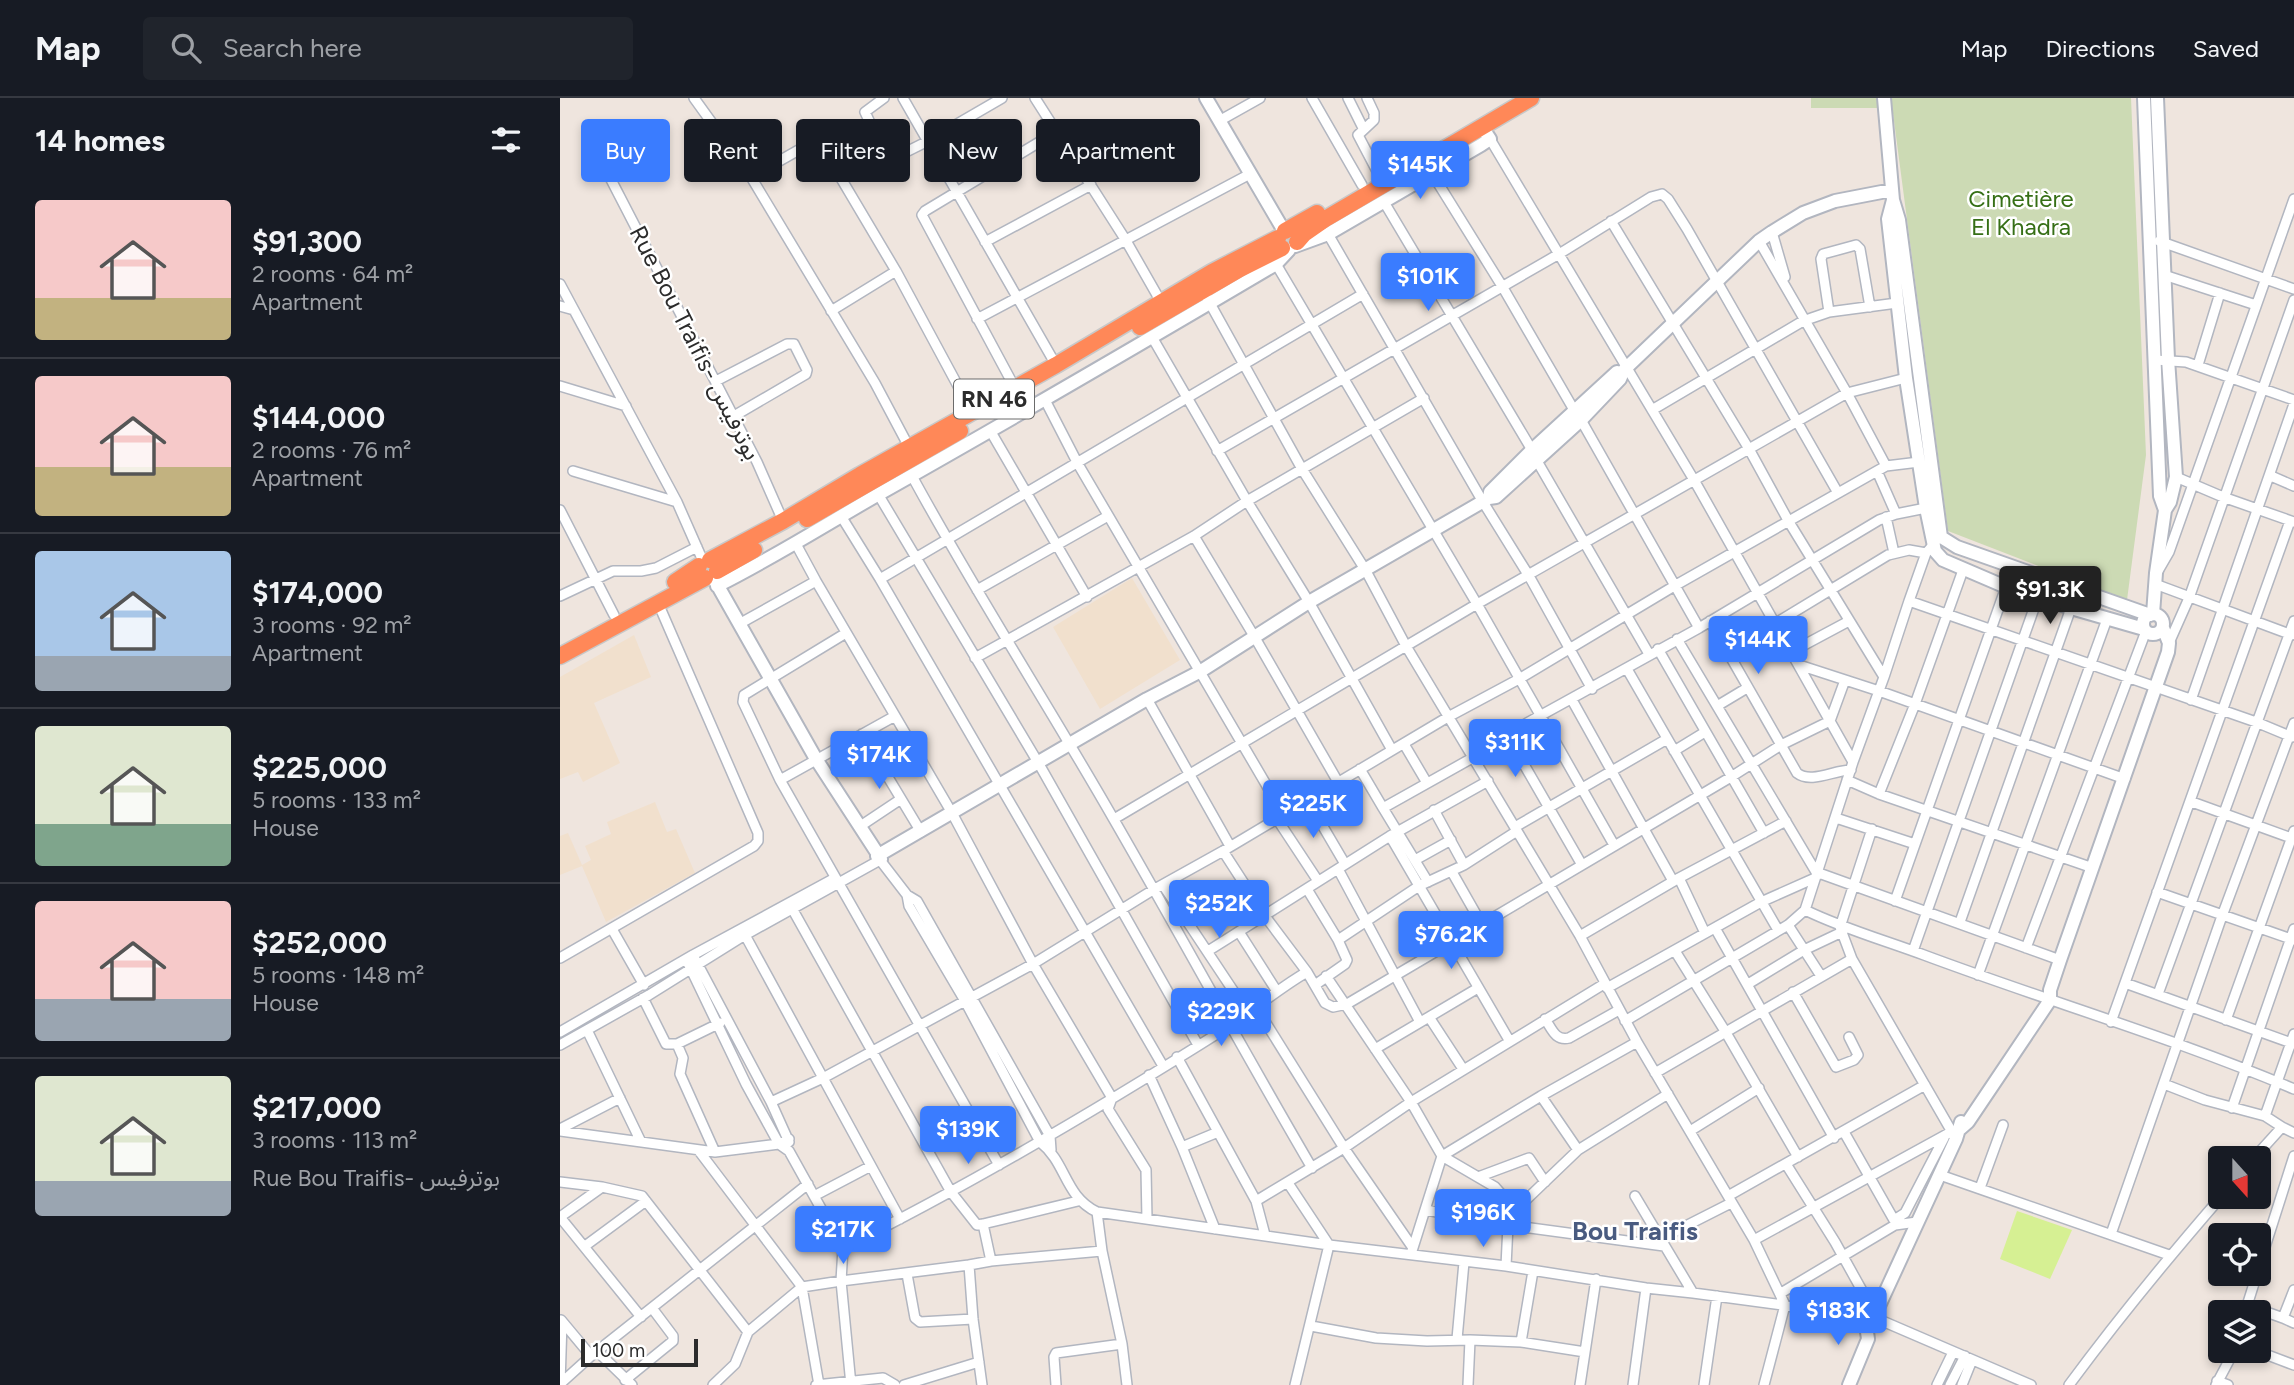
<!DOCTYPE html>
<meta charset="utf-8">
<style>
body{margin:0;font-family:Figtree,"Noto Sans Arabic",sans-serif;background:#20242c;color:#f1f3f6;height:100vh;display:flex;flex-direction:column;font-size:26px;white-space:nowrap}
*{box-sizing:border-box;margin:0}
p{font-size:23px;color:#9ea1a6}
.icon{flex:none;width:38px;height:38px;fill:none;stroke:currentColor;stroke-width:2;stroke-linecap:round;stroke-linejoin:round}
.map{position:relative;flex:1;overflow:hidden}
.side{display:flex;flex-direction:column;background:#171b24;width:560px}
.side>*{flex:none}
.guide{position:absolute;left:21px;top:21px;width:665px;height:63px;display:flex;gap:14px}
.needle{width:46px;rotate:159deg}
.fabs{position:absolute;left:1648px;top:1048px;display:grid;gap:14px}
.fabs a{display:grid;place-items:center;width:63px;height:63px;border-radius:7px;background:#171b24;box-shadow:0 4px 10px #0003;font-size:35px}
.scale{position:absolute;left:21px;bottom:18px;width:117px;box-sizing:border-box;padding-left:7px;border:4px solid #2c2c2c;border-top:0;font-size:19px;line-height:24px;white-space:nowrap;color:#2c2c2c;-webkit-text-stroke:5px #fff;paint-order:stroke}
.price{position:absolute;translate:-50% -60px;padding:0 16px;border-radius:7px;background:#3a7cff;color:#fff;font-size:23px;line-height:46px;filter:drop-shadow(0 2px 4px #0008)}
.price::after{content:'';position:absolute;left:50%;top:42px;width:21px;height:16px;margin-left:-10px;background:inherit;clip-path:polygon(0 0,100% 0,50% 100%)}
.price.active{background:#222;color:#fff}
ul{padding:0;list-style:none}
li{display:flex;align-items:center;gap:21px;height:175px;padding:0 35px}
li+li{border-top:2px solid #363941}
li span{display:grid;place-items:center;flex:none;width:196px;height:140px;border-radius:7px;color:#555}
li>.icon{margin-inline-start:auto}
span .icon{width:84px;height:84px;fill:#fffc;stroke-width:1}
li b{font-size:30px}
h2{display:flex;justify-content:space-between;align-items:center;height:84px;padding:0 35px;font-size:30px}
.chip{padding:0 24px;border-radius:7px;background:#171b24;box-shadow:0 4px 10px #0003;font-size:24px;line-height:63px}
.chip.active{background:#3a7cff;color:#fff}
header{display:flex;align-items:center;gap:42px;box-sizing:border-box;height:98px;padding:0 35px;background:#171b24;border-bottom:2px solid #363941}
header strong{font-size:33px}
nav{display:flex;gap:38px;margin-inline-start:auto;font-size:24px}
.search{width:490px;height:63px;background:#20242c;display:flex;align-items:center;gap:18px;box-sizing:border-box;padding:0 24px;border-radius:7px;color:#9ea1a6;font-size:26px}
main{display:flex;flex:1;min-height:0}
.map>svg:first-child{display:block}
.education{fill:#f1e0cd}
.cemetery{fill:#ccdab4}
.pitch{fill:#d6f093}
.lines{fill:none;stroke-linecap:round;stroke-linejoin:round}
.street-casing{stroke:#b2b6c0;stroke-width:12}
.secondary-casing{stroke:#b2b6c0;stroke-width:16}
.highway-casing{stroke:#c8c8c8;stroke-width:19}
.street{stroke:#fff;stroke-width:9}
.secondary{stroke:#fff;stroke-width:12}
.highway{stroke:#ff8858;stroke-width:16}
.labels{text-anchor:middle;stroke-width:5;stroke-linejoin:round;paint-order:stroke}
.shield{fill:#fff;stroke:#6b6b6b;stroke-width:2}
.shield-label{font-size:23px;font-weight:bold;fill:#2c2c2c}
.park-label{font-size:24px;fill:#366f16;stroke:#fff}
.street-label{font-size:24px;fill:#2c2c2c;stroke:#fff}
.neighbourhood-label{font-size:26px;font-weight:bold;fill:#495b80;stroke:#fff}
</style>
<header>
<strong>Map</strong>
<div class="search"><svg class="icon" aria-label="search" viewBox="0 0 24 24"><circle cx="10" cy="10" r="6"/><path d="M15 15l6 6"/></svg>Search here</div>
<nav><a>Map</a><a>Directions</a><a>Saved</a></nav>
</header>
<main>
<section class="side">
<h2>14 homes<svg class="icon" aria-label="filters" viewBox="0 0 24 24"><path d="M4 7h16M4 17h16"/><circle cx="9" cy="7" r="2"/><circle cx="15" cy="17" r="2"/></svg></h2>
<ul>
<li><span style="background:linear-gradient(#f6c9c9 70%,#c2b280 0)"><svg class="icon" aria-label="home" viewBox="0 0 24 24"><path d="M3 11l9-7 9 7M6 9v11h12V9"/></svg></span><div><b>$91,300</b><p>2 rooms · 64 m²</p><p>Apartment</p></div></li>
<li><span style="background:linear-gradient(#f6c9c9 65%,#c2b280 0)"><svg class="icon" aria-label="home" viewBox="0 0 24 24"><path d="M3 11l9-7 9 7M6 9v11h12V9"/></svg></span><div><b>$144,000</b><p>2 rooms · 76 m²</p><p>Apartment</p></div></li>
<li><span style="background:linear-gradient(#a9c7e8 75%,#9aa5b1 0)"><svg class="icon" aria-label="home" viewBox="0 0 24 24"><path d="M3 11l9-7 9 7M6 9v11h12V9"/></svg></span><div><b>$174,000</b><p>3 rooms · 92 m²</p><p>Apartment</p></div></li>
<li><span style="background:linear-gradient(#dfe7d0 70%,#7fa58c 0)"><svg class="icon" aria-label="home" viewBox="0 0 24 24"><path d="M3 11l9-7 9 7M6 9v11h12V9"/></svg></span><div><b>$225,000</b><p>5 rooms · 133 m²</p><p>House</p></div></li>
<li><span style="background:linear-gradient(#f6c9c9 70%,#9aa5b1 0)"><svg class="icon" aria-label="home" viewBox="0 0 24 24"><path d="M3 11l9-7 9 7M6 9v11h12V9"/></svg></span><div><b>$252,000</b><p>5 rooms · 148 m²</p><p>House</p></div></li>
<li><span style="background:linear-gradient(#dfe7d0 75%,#9aa5b1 0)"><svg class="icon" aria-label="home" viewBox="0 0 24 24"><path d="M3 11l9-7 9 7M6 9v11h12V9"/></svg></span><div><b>$217,000</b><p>3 rooms · 113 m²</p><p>Rue Bou Traifis- بوترفيس</p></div></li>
</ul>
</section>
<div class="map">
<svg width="1734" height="1287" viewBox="0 0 1734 1287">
<rect width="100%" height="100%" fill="#efe5de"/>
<path class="education" d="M572 480 620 562 540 611 493 529Z
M74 537 91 579 34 605 60 665 23 684 18 674 0 681V579Z
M95 704 107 734 116 731 135 775 46 824 22 768 0 777V738L8 735 22 767 31 762 25 748 51 736 47 724Z"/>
<path class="cemetery" d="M1251 0H1317V10H1251Z
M1331 0H1571L1586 357 1567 502 1388 433Z"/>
<path class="pitch" d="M1457 1113 1512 1132 1490 1181 1440 1161Z"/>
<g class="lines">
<g class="street-casing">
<path id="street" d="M134 0 191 79 315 285 349 349
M324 0 305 14 326 59 330 62 368 43 442 0
M343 0 496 267
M475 0 565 141 601 204
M752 0 802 87
M788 0 803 30
M807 0 814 15V22L798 37 819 77
M659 23 700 0
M930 41 1134 382 1293 664
M44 68 197 364 223 423
M873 77 942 188 1014 312
M191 79 251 45 263 50 336 173 412 314
M824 104 972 352
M1051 123 1189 351 1229 424 1324 579
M1212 134 1225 179
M768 136 923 404 969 478 1032 591
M1199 143 1287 295 1326 368
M1599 143 1734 191
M425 144 531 87
M716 166 917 506 1054 747
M1604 177 1696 207
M0 186 117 404 143 463
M647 200 742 371 806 473 846 548 1020 838 1077 944 1194 1142 1225 1207 1204 1287
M0 208 14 212
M271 213 336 173
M1269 214 1261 161 1263 156 1296 147 1300 151 1310 209
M417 221 690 76
M592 239 687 403 749 504 832 652
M1595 262 1626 264 1734 302
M1638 267 1660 195
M156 283 227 246H234L247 272 246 276 174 318
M0 288 66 308
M455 290 362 117 365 113 496 34
M485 302 518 366 724 717
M1092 312 1243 223 1269 214 1337 205
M1021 322 1139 530
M431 334 527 499
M657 353 999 156 1091 99 1102 96 1108 101 1127 131 1278 395
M977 363 1089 556
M13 373 117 404
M1317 373 1336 416
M352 378C415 494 487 605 553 720 620 836 684 954 752 1070
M1711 378 1734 388
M1616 379 1663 399 1734 424
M318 396 479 666 638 947
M0 412 54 517
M281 418 320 481 603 968
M1326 419 1334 455
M634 438 694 538 778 684
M236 446 256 483 392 715 473 866 552 1000
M1598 473 1609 454 1734 101
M320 481 803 196
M1595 486 1732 537
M417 492 548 418
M0 498 53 473H81L96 470 137 449
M1349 503 1696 624 1732 639
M1150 523 1237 675C1251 686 1274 672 1291 672
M179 526 256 483
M286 535 184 597 183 604 220 682 439 1067
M1117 541 1256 774 1500 862
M1609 545 1629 500 1734 202
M1098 551 1204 735
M1168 554 1328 457 1349 452 1366 455
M1231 554 1289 523
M415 560 634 438 687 403 864 300
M1239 567 1319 593 1565 681
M1067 571 1218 832
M587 601 670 748
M1012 602 1113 783
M1631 602 1734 306
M1157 608 1187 590
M302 636 361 734
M947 637 1022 767
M844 646 867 685
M1114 653 1145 634
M800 671 823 710
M220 682 335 618
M1287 682 1319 696 1533 770
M1319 696 1355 606 1403 472
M748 703 785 766
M1632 704 1734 741
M1276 720 1355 746
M554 721 917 506 1287 295 1346 280
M717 721 758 783
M299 729 341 701
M955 729 1107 641
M1312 731 1280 829 1292 861 1396 1041
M830 738 949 942
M663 753 705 818 747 874 765 905 773 909 787 906 1171 679 1221 647 1270 623 1285 582
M855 762 891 742
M904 767 957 733
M778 771 860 924
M892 774 921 825
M1119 780 1145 835
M868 784 823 710 914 659 967 625 1139 530 1319 422 1336 416 1366 410
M603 787 688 915 704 922 784 1050 853 1150
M747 791 778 842 787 862 785 866 755 887
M1597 794 1734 842
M347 797 349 808 405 903 480 1044C507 1065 504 1098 537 1114L769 1147 946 1168 1086 1190 1133 1195 1313 1219 1471 1287
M1335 803 1446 489
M229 805 391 1094 417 1127 423 1126 518 1103
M1245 812C1284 831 1324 842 1364 857 1487 903 1614 940 1734 991
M1400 824 1511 510
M1228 827 1261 878
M1155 830 1274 1040
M52 831 84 887
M679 834 716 892
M185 837 340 1121
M1020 838 1119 780 1226 723
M778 842 859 788 904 767 874 712
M1466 850 1586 533
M648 853 830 738 928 683
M1115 853 1165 933 1238 1059
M1353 853 1478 499
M0 860 194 748 198 743V735L98 505
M126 861 186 986 219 1046 229 1053 283 1150 281 1183 242 1189 188 1234 175 1266 153 1287
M135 861 211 1004 229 1044
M1418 877 1547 521
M766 878 851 1004 882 1058 935 1089 942 1097 948 1127 946 1168
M1565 885 1734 946
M1188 886 1244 852 1282 834
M1047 890 1201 804 1255 780
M1233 894 1276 969 1294 962 1298 957 1289 939
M1598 896 1734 523
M83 900 106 946H117L160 925
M869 919 903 971
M985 921C992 931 995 943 1009 940L1059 912
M1666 922 1734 733
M1065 923 1228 827 1245 812 1293 664 1324 579 1349 503 1366 455 1375 445
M1551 924 1730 423
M27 932 81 1044
M0 934 133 857 275 780
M117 946 123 960 120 976 155 1054
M0 947 89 897 185 837 320 762 347 797 357 803 490 1038 491 1052
M815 951 918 890
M617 959 696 1103 705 1137
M1095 975 1292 861
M589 977 622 1049 658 1034
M1604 986 1645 1002 1705 1018 1722 1029
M981 998 1018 1052
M552 1000 548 1011 586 1072 587 1121
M211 1004 263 980 473 866 593 792 663 753 888 619 959 581 1116 487 1317 373 1326 368 1359 364
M1672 1010 1734 831
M1705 1018 1734 936
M0 1031 60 1000
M0 1033 155 1054 219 1046 229 1041
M1130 1033 1199 990
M1284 1034 1334 1122 1345 1115 1384 1040
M622 1049 655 1131
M139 1053 242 1189 259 1287
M882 1058 981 998 1077 944
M1694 1060 1722 1029 1734 1035
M1226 1066 1275 1144 1315 1216
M1380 1077 1609 1157
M918 1079 969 1060 985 1084
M0 1084 42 1089 82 1098 188 1234
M728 1085 769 1147 735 1287
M1420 1090 1443 1027
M254 1098 311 1068
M1075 1098 1133 1195
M1168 1098 1365 987
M696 1103 784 1050 851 1004 1044 886
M866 1112 948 1127 1104 1148
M0 1119 81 1219
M0 1119 42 1089
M947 1120 1018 1052 1108 996
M423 1126 431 1163 542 1153 537 1114
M1551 1136 1662 818 1734 625
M1100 1141 1171 1105
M1194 1142 1391 1034
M25 1148 86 1103
M283 1150C416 1084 543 1008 668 929 695 911 719 890 747 874
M542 1153 562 1246 567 1287
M852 1153 882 1058
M1699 1168 1734 1058
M347 1176 355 1220 360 1224 413 1221
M1221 1195 1335 1127 1357 1124
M1687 1207 1723 1220 1734 1192
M1685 1214 1697 1176
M1723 1220 1734 1225
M1 1222 31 1258
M751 1228 816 1240 867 1243 910 1242 908 1287
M897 1241 904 1164
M910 1242 961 1244 1025 1254 1036 1181
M961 1244 973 1173
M37 1253 72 1287
M1697 1253 1734 1267
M65 1282 113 1243V1238L92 1210
M1657 1283 1668 1287
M0 1286 31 1258 248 1086
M0 1286 2 1223
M256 1287 323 1280 335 1287
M291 1287 281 1183 409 1167
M344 1287 419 1264
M422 1287 413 1221 409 1167 431 1163
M496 1287 494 1259 496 1255 562 1246
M1020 1287 1025 1254
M1073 1287 1086 1190
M1144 1287 1157 1198
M1377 1287 1393 1254
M1390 1287 1405 1258
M1402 1287 1412 1262
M1509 1287C1557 1222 1608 1160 1661 1099
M1656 1287 1674 1253"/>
</g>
<g class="secondary-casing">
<path id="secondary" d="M646 0 724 133
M1324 0 1333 102 1339 122 1381 439 1397 449 1590 517
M1584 0 1600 398 1605 412
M1333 102 1328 121 1346 280 1366 410 1375 453 1383 462 1446 489 1511 510 1584 531
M735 148 768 136 921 47 930 41 922 29
M929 400 930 394 972 352 1057 274
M154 481 256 661 321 761
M157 488C213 460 265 427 319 396 452 321 584 244 716 166L729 152
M1583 526a10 10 0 1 1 20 0a10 10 0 1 1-20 0Z
M1593 516 1596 475 1605 412 1610 404 1616 379 1608 261 1597 0
M317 758 587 601 641 573 749 504 929 400 936 399 1021 322 1060 281 1064 272 1199 143 1212 134 1243 115 1275 103 1332 92
M1400 1031 1408 1024 1490 902V892L1500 862 1608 554 1609 545 1603 530
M1289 1287 1308 1241 1307 1234 1396 1041 1401 1024"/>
</g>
<g class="highway-casing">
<path id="highway" d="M725 133 757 115
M737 144 744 136 767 120 971 0
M580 229 680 171 722 150
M247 421 400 333
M150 462 223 423 300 377 496 267 652 174 718 140
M157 473 194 452
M115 484 139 468
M0 558 145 480"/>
</g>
<use href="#street" class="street"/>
<use href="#secondary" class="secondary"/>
<use href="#highway" class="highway"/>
</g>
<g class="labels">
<rect class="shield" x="394" y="281.5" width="80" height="39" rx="5"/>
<g class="shield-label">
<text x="434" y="309">RN 46</text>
</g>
<g class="park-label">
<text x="1461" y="109">Cimetière<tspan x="1461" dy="28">El Khadra</tspan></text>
</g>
<g class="street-label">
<text transform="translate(135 245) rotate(63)" y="8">Rue Bou Traifis- بوترفيس</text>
</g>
<g class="neighbourhood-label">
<text x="1075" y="1142">Bou Traifis</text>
</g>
</g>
</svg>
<div class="fabs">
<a><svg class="needle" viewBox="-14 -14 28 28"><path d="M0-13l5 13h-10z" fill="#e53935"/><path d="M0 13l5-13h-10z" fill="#9ea1a6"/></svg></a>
<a><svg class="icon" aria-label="locate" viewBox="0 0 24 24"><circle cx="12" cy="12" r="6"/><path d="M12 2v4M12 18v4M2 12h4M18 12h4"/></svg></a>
<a><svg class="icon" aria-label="layers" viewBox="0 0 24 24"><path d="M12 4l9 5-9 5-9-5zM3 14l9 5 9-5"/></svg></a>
</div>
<div class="scale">100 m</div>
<b class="price" style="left:860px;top:103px">$145K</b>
<b class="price" style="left:868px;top:215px">$101K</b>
<b class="price active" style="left:1490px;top:528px">$91.3K</b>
<b class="price" style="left:1198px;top:578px">$144K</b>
<b class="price" style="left:955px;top:681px">$311K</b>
<b class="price" style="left:319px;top:693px">$174K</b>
<b class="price" style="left:753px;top:742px">$225K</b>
<b class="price" style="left:659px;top:842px">$252K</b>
<b class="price" style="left:891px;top:873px">$76.2K</b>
<b class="price" style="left:661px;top:950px">$229K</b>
<b class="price" style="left:408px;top:1068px">$139K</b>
<b class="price" style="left:923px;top:1151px">$196K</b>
<b class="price" style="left:283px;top:1168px">$217K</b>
<b class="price" style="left:1278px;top:1249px">$183K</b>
<div class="guide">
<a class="chip active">Buy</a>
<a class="chip">Rent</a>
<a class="chip">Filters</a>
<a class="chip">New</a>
<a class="chip">Apartment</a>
</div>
</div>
</main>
